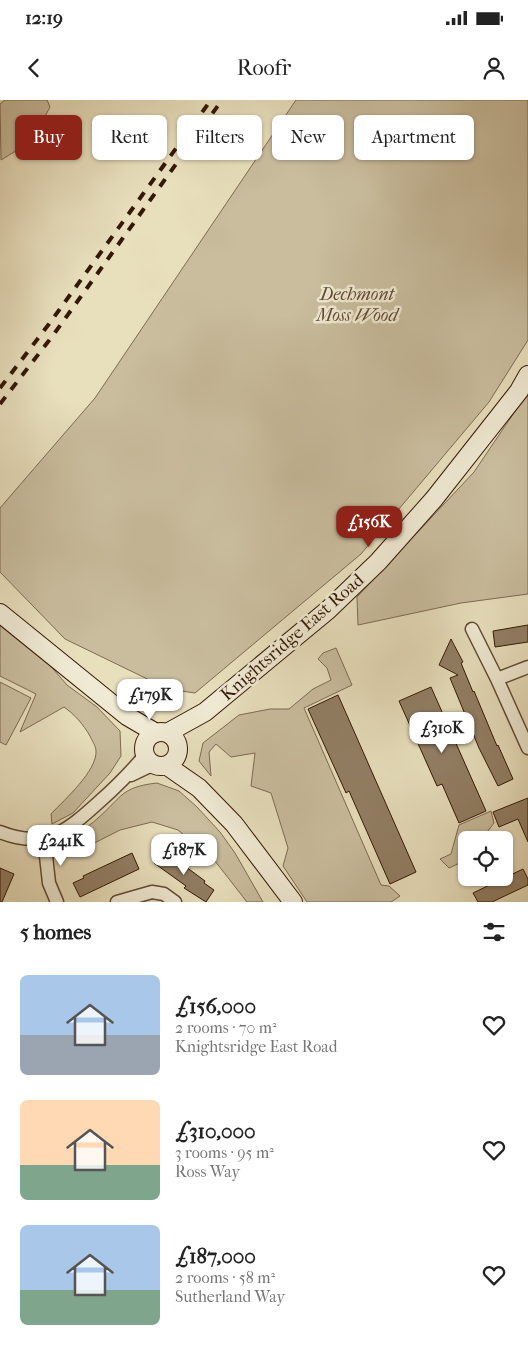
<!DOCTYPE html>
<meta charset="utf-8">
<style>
body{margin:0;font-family:"IM FELL French Canon",serif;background:#f2f2f2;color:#222;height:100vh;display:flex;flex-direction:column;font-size:19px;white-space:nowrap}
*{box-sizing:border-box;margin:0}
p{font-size:16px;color:#767676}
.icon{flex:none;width:28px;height:28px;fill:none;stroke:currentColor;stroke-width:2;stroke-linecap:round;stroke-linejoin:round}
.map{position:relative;height:802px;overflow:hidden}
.details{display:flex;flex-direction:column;background:#fff;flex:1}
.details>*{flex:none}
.hud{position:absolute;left:15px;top:15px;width:499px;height:45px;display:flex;gap:10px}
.buttons{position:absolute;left:458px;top:731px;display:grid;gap:10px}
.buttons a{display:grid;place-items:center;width:55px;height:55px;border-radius:8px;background:#fff;box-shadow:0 1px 4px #0004;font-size:25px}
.price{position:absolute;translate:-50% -42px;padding:0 11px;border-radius:10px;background:#fff;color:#222;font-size:16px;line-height:32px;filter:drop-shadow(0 1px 2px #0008)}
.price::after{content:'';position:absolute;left:50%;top:30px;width:15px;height:11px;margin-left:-8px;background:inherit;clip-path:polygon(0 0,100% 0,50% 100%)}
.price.on{background:#8f2418;color:#fff}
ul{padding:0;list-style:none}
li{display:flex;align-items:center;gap:15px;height:125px;padding:0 20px}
li span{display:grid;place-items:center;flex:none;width:140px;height:100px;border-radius:8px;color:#555}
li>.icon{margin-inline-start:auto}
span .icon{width:60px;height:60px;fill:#fffc;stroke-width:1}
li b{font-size:21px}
h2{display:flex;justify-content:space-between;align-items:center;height:60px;padding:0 20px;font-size:21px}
.tag{padding:0 18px;border-radius:8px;background:#fff;box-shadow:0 1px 4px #0004;font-size:18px;line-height:45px}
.tag.on{background:#8f2418;color:#fff}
.status{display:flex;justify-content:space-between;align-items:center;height:35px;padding:0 25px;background:#fff;direction:ltr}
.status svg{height:14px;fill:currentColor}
header{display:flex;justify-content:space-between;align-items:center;height:65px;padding:0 20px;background:#fff;font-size:22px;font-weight:600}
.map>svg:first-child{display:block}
.green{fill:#c9bd9e;stroke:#7e6a52}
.building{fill:#927f65;stroke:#341805}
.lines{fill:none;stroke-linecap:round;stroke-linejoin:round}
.street-casing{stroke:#614a33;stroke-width:15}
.secondary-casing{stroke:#341805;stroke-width:20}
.street{stroke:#f0ead4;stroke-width:12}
.secondary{stroke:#f0ead4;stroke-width:18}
.rail{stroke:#341805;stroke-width:4;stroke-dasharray:9 9;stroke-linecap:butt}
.labels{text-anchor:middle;stroke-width:5;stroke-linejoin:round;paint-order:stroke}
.park-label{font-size:18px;font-style:italic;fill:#614a33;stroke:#f0ead4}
.street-label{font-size:18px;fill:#341805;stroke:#f0ead4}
</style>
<div class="status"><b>12:19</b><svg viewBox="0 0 49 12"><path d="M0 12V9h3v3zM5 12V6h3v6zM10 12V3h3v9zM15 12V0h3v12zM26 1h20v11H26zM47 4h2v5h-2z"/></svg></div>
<header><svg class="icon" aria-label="back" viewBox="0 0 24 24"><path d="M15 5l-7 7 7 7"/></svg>Roofr<svg class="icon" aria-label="person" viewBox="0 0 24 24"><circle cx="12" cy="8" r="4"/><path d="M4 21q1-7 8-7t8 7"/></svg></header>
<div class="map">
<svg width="528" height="802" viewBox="0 0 528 802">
<rect width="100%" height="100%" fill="#e8dfbd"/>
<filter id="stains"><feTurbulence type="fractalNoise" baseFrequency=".004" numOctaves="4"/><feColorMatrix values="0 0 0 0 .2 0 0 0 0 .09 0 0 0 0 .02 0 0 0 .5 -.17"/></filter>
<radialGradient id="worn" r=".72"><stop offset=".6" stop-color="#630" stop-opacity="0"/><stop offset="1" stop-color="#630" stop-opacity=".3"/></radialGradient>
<path class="green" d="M5 0H47L50 7 32 41 1 60 0 4Z
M296 0H528V240L489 302 361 454 195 593 168 589 65 539 0 472V408L95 298Z
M528 292V494L461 503 358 525 357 497 474 372Z
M0 524 41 555 67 585 97 607 120 631 121 656 110 673 73 713 52 724 51 714C65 699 97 671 96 651 96 646 92 641 90 636 83 624 75 615 64 607L20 632 36 594 0 576Z
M336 548 352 585 304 608 381 785 389 786 400 796 391 802H307L283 766 288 748 271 693 251 686 255 653 231 657 216 644 209 652 211 676 199 661 203 643 239 615 270 609H289L313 589 331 580 327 568 318 559 323 553Z
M0 582 31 598 6 645 0 642Z
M157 683 179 691 197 707 220 732 235 753 263 802H247L215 761 178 730 152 722 120 730 61 760 56 747C70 738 86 729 98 718 122 697 121 687 157 683Z
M491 711 494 723 481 740H466V760L449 768 440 759 451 754 459 725Z"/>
<path class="building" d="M528 525V542L495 547 493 531Z
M451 539 463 562 461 563 473 592 474 591 497 646 498 645 513 679 498 686 479 648 450 578 458 575 439 565Z
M431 587 486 711 459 723 442 684 437 686 399 601Z
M338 595 416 772 390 784 349 691 346 693 308 609Z
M528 698V742L518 719 499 727 493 712Z
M164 749 175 757 174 758 205 781 204 783 214 790 206 802 184 788 186 786 154 763Z
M132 753 139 769 80 797 73 783 84 778 83 776Z
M0 768 14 774 2 802H0Z
M523 769 528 779V785L492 802H478L473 793Z"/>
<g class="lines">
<g class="street-casing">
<path id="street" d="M472 529 497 579 528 648
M497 579 528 567
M131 675 154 664
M0 732C45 750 67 731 99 702 116 687 131 672 145 655
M44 738 49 783 57 802
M117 802 152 792 164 794 175 802"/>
</g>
<g class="secondary-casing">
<path id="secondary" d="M0 513 127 616 156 633
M144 649a17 17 0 1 1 34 0a17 17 0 1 1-34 0Z
M167 633 205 612 328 510 378 462 434 399 519 291 528 275
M166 665 199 688 234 724 293 802"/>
</g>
<use href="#street" class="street"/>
<use href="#secondary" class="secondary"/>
<path class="rail" d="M0 288 49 224 211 0
M0 304 54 234 222 0"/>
</g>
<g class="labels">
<g class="park-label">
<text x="357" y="200">Dechmont<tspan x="357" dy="21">Moss Wood</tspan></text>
</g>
<g class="street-label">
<text transform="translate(292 537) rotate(-41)" y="6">Knightsridge East Road</text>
</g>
</g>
<rect width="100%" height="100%" filter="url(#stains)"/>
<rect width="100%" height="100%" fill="url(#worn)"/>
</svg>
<div class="buttons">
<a><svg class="icon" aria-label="locate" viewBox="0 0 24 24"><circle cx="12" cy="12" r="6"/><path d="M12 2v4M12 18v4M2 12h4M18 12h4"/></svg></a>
</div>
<b class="price on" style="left:369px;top:448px">£156K</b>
<b class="price" style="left:150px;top:621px">£179K</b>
<b class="price" style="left:442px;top:654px">£310K</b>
<b class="price" style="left:61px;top:767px">£241K</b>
<b class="price" style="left:184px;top:776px">£187K</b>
<div class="hud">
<a class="tag on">Buy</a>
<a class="tag">Rent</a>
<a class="tag">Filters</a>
<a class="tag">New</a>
<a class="tag">Apartment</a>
</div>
</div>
<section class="details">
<h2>5 homes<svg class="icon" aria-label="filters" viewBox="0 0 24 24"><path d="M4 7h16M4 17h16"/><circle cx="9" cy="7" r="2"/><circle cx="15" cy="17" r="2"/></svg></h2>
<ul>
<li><span style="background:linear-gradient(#a9c7e8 60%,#9aa5b1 0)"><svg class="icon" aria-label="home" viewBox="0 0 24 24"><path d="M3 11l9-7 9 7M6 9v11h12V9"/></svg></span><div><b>£156,000</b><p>2 rooms · 70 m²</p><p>Knightsridge East Road</p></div><svg class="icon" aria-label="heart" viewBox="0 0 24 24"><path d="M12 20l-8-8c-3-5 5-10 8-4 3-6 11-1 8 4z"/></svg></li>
<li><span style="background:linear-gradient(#ffd9b3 65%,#7fa58c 0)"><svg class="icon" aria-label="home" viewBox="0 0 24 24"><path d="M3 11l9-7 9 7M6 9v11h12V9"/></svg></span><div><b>£310,000</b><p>3 rooms · 95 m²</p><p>Ross Way</p></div><svg class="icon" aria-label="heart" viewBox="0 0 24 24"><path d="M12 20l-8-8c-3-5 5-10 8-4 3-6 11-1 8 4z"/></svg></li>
<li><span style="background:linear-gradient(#a9c7e8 65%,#7fa58c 0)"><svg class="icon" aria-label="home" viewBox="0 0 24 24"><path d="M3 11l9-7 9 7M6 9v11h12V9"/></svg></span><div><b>£187,000</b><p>2 rooms · 58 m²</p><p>Sutherland Way</p></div><svg class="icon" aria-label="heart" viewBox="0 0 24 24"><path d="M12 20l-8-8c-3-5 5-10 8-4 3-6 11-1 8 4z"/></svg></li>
</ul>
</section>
